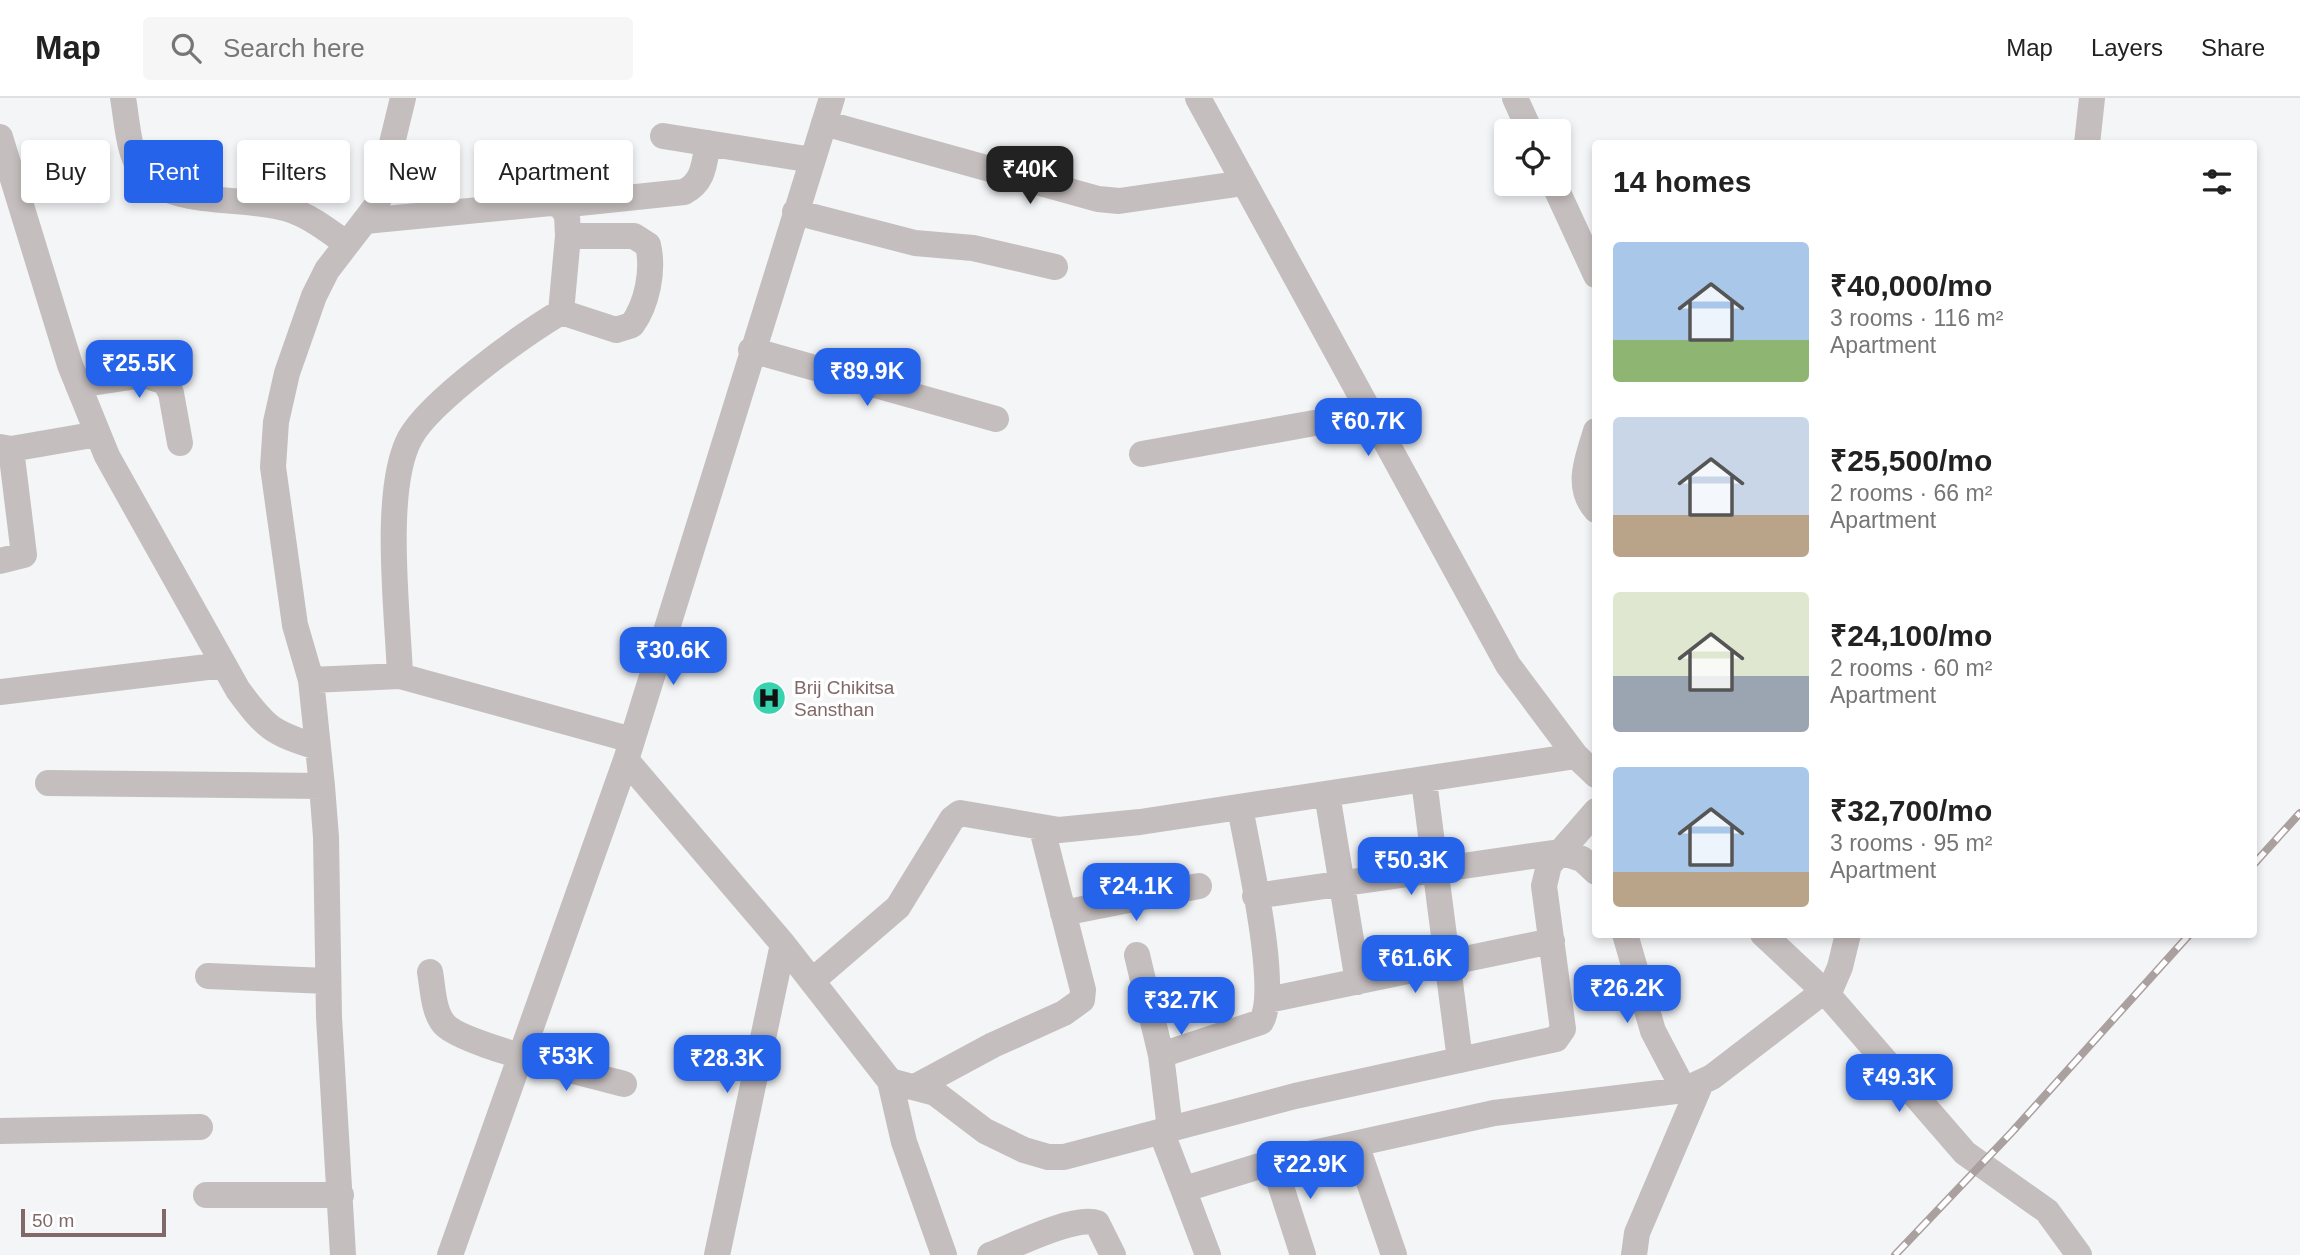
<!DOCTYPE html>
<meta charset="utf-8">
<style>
body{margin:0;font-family:Arial,sans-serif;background:#f6f6f6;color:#222;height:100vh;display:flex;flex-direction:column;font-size:26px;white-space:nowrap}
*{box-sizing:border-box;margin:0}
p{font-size:23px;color:#767676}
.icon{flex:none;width:38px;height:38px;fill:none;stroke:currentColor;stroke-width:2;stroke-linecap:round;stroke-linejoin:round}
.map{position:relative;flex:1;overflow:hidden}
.side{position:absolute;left:1592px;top:42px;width:665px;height:798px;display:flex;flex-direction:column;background:#fff;border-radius:7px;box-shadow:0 4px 10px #0003}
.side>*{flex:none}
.hud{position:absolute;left:21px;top:42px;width:665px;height:63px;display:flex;gap:14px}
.buttons{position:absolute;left:1494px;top:21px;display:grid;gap:14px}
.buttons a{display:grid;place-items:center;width:77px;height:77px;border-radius:7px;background:#fff;box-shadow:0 4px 10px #0003;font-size:35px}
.scale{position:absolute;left:21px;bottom:18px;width:145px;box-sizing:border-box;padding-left:7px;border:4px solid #826969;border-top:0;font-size:19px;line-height:24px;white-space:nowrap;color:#826969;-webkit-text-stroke:5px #fff;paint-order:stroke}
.price{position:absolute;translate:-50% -60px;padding:0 16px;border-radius:14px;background:#2563eb;color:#fff;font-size:23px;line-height:46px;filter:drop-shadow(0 2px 4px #0008)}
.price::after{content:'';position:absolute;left:50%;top:42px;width:21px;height:16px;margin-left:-10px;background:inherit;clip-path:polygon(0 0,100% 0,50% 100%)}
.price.active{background:#222;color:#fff}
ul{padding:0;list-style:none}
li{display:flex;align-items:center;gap:21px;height:175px;padding:0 21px}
li span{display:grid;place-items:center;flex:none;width:196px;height:140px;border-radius:7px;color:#555}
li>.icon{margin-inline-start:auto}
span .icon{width:84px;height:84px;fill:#fffc;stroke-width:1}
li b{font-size:30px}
h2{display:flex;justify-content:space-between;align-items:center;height:84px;padding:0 21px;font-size:30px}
.chip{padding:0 24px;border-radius:7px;background:#fff;box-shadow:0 4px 10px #0003;font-size:24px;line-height:63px}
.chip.active{background:#2563eb;color:#fff}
header{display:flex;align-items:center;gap:42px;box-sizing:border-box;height:98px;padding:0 35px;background:#fff;border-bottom:2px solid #e0e0e0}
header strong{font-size:33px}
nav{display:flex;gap:38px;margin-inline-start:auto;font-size:24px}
.search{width:490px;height:63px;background:#f6f6f6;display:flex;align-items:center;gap:18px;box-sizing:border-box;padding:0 24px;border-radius:7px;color:#767676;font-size:26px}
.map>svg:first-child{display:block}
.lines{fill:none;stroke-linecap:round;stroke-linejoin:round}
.minor{stroke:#c5bebe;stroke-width:26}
.rail-casing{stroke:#aba0a0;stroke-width:8}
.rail{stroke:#fff;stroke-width:5;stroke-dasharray:16;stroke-linecap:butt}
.labels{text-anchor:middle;stroke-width:7;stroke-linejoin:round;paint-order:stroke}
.poi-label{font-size:19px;fill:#826969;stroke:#fff;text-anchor:start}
</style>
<header>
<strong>Map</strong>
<div class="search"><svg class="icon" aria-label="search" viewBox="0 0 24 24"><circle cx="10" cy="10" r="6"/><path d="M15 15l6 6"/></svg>Search here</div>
<nav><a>Map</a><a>Layers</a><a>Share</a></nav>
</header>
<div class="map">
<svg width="2300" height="1157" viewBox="0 0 2300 1157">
<rect width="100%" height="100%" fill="#f4f5f7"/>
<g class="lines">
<path class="minor" d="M123 0C127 22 128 54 141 72 169 111 245 97 288 111 310 118 329 133 347 146
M1198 0 1508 567 1576 658 1596 677
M1515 0 1530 33
M824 25 1098 101 1119 103 1244 85
M663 38 812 62
M0 39 70 267 107 358 238 592C266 630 272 635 317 649
M2087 46 2092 0
M1554 86 1596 177
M560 107 684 94C704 84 704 66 708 45
M795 114 915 145 973 150 1055 169
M365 123 551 105 560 107 567 117 568 138
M751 252 996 321
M78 287 144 277 165 284 171 295 180 345
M1596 333C1588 360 1575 388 1596 412
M0 349 11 351 98 336
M1142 356 1370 315
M0 463 24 457 11 351
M400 578 632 642
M311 582 400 578C398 517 382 392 410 340 430 303 524 236 561 214L616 232 632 227C647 206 654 173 648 147L634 138H568L561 214
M0 594 224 567
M626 662 783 846 890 983 904 1044 944 1157
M1424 683 1460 962
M48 685 322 688
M1327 696 1358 884
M1255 798 1560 754 1582 761 1596 774
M1063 815 1199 788
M1625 836 1653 933 1684 992
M1763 836 1828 897 1965 1055 2047 1113 2079 1157
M1137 857 1161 957 1170 1031
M430 874C433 890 433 913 444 926 462 947 591 977 624 986
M208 878 328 883
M812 883 898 809 952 721 960 715 1059 732 1140 724 1576 658
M1828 897 1840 869 1848 836
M1268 902 1552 843
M1161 957 1261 924C1281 893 1247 751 1240 709
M890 983 935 995 985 1033 1024 1052 1048 1059H1064L1295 998 1556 941 1563 931 1544 788 1549 767 1596 713
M915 989 993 947 1064 915 1082 902 1083 892 1042 731
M0 1033 200 1029
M1161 1033 1182 1088 1188 1090 1273 1064 1494 1015 1684 992 1712 979 1824 893
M1356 1046 1394 1157
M1273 1064 1303 1157
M1182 1088 1208 1157
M206 1097H341
M343 1157 329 919 326 739 322 688 311 582 295 527 273 369 276 324 287 275 314 198 327 172 377 107 403 0
M450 1157 626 662 832 0
M717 1157 783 846
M990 1157C1014 1148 1074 1117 1097 1125L1113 1157
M1634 1157 1637 1135 1701 985"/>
<g class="rail-casing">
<path id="rail" d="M2254 766 2300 715
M1895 1157 2012 1034 2190 836"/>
</g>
<use href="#rail" class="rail"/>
</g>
<defs>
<g id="hospital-disc" transform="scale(1.75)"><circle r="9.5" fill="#39d2ae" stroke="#fff"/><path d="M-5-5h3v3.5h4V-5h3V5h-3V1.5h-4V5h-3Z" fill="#111"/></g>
</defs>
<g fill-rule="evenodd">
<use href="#hospital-disc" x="769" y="600"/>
</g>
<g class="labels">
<g class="poi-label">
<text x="794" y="596">Brij Chikitsa<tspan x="794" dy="22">Sansthan</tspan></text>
</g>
</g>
</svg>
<div class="buttons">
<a><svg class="icon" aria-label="locate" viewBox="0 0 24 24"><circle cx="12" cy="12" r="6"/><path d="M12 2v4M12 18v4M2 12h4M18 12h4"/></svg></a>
</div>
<div class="scale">50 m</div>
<b class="price active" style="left:1030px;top:108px">₹40K</b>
<b class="price" style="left:139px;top:302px">₹25.5K</b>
<b class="price" style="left:867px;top:310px">₹89.9K</b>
<b class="price" style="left:1368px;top:360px">₹60.7K</b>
<b class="price" style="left:673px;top:589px">₹30.6K</b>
<b class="price" style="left:1411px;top:799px">₹50.3K</b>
<b class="price" style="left:1136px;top:825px">₹24.1K</b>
<b class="price" style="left:1415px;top:897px">₹61.6K</b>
<b class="price" style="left:1627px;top:927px">₹26.2K</b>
<b class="price" style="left:1181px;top:939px">₹32.7K</b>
<b class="price" style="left:566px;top:995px">₹53K</b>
<b class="price" style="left:727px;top:997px">₹28.3K</b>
<b class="price" style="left:1899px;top:1016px">₹49.3K</b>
<b class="price" style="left:1310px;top:1103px">₹22.9K</b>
<div class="hud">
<a class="chip">Buy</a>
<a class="chip active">Rent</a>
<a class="chip">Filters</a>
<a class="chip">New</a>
<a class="chip">Apartment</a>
</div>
<section class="side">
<h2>14 homes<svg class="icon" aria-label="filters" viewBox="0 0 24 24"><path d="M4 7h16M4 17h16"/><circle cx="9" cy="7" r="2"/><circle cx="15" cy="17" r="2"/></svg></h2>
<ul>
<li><span style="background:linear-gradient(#a9c7e8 70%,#8fb573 0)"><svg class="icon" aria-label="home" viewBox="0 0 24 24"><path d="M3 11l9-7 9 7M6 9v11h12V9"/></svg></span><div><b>₹40,000/mo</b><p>3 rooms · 116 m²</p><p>Apartment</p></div></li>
<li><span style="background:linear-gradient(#c9d6e8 70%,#b9a48a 0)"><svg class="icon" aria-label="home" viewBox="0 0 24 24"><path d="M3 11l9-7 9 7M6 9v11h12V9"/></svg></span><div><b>₹25,500/mo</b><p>2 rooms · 66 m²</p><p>Apartment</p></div></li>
<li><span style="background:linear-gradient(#dfe7d0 60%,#9aa5b1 0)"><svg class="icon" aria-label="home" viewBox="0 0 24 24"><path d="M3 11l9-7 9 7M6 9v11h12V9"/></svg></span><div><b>₹24,100/mo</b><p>2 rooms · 60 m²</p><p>Apartment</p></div></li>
<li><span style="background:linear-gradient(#a9c7e8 75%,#b9a48a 0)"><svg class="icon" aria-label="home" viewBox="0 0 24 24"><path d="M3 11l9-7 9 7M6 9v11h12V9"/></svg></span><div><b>₹32,700/mo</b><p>3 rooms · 95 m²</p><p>Apartment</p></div></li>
</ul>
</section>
</div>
